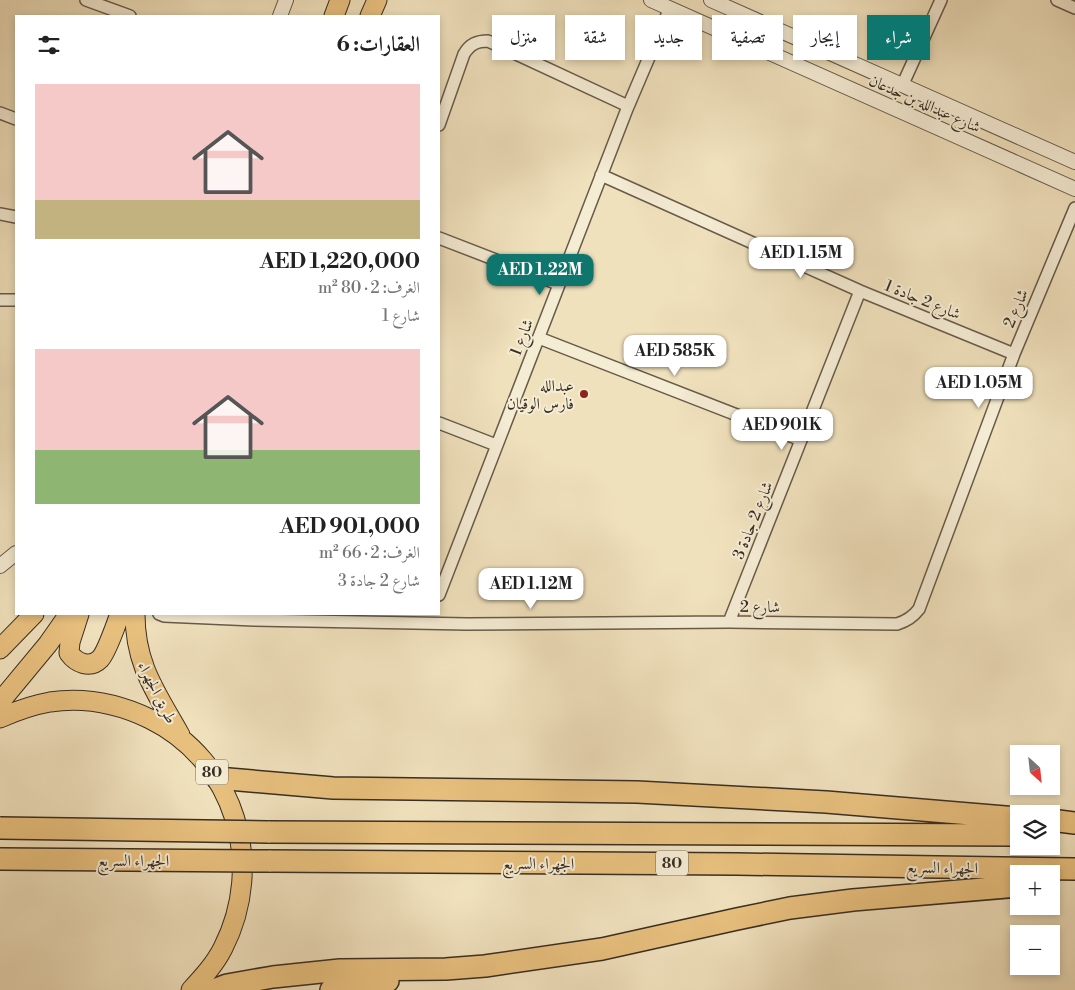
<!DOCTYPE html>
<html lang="ar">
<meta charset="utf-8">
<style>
body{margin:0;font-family:"Libre Bodoni",Amiri,serif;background:#f2f2f2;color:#222;direction:rtl;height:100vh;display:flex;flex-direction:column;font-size:19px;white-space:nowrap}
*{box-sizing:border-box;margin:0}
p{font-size:16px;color:#767676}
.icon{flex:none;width:28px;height:28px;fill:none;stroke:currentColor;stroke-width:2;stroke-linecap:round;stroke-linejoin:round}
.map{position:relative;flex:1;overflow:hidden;direction:ltr}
.side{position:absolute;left:15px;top:15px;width:425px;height:600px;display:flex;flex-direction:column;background:#fff;border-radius:0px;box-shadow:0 2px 8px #0003;direction:rtl}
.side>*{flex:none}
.banner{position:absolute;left:455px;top:15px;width:475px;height:45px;direction:rtl;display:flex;gap:10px}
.needle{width:32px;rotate:153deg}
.tools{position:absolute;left:1010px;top:745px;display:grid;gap:10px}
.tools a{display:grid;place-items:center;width:50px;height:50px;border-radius:0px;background:#fff;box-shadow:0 2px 8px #0003;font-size:25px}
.price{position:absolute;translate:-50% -42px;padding:0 11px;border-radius:10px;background:#fff;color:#222;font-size:16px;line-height:32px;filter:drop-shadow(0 1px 2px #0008)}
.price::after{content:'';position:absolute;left:50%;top:30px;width:15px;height:11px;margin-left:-8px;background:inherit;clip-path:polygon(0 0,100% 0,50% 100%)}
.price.current{background:#0f766e;color:#fff}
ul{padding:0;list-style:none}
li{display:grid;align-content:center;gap:10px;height:265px;padding:0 20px}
li span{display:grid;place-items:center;height:155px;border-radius:0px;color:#555}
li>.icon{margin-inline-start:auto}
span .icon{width:90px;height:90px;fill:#fffc;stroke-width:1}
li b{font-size:21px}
h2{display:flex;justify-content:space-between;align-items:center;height:60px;padding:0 20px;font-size:21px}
.pill{padding:0 18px;border-radius:0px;background:#fff;box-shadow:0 2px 8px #0003;font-size:18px;line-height:45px}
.pill.current{background:#0f766e;color:#fff}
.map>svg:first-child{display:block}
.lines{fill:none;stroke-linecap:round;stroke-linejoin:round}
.minor-casing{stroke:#675b4a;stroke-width:14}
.tertiary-casing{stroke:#675b4a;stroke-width:16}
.trunk-casing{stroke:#392e24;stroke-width:21}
.motorway-casing{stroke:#392e24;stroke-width:24}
.minor{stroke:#f5ecd4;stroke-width:11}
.tertiary{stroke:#f5ecd4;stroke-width:14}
.trunk{stroke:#e8c07e;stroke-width:19}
.motorway{stroke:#e8c07e;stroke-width:21}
.motorway-bridge-casing{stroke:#392e24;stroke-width:24;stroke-linecap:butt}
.motorway-bridge{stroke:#e8c07e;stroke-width:21}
.poi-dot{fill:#8f2418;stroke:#f5ecd4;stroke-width:2}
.labels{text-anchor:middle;stroke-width:4;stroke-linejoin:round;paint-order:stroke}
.shield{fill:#f5ecd4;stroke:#716759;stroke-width:1}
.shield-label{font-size:15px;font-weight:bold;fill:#392e24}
.street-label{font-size:16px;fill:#392e24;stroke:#f5ecd4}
.poi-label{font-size:16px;fill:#392e24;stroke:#f5ecd4;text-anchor:end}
</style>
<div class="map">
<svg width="1075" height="990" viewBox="0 0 1075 990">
<rect width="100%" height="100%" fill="#f0e1bd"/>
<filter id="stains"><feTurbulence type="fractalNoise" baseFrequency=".004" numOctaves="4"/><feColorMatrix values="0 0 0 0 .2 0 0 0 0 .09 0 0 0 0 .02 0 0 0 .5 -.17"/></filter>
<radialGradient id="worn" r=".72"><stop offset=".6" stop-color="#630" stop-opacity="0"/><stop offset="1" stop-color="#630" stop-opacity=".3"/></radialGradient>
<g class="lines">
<g class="minor-casing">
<path id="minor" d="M86 0 130 16
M1057 0 1075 8
M902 86 941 0
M0 113 16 119
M439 125 464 54C470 44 477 41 488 41L628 106
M601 175 860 291 1014 354
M0 214 16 217
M439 238 558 284
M0 300H16
M539 338 801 440
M439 423 496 445
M439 595 627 109 670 8
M159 614 164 616 254 620 467 624 729 622 897 624C907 621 913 617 919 609L1014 354 1075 208
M729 622 860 291"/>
</g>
<g class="tertiary-casing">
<path id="tertiary" d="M651 0 1075 189
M711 0 1075 162
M280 16 286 0
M0 566 16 553"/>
</g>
<g class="trunk-casing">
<path id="trunk" d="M334 16 340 0
M370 16 377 0
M79 614 70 642 69 653C76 663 90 669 100 659 107 652 116 624 120 614
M135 614C135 665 156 692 180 735
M0 649 34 614
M0 702 48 644 69 614
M0 718C16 711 33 705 50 702 84 697 119 704 150 719 235 761 266 864 223 948 215 964 203 977 191 990"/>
</g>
<g class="motorway-casing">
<path id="motorway" d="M217 778 333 788 637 792 826 802 1019 818
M1051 820 1075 823
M268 832 1019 835
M269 861 737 864 1075 869
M214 990 227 985 273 977 340 970 446 969 485 966 602 949 737 919 790 908 853 900 1019 886
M331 990 388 981"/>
</g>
<use href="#minor" class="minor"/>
<use href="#tertiary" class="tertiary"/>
<use href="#trunk" class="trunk"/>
<use href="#motorway" class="motorway"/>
<g class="motorway-bridge-casing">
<path id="motorway-bridge" d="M0 828 268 832
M0 859 269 861"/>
</g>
<use href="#motorway-bridge" class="motorway-bridge"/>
</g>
<circle class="poi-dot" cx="584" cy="394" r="5"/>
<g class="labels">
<g class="shield">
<rect x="196" y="759.5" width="32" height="25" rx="4"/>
<rect x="656" y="850.5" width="32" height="25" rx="4"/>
</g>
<g class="shield-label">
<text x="212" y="777">80</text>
<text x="672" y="868">80</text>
</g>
<g class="street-label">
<text transform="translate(925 103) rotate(24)" y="6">شارع عبدالله بن جدعان</text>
<text transform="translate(923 299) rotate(22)" y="6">شارع 2 جادة 1</text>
<text transform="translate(1015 308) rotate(-67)" y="6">شارع 2</text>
<text transform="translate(521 337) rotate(-69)" y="6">شارع 1</text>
<text transform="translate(752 520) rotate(-68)" y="6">شارع 2 جادة 3</text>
<text transform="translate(760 606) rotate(1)" y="6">شارع 2</text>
<text transform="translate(158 692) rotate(63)" y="6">طريق الجهراء</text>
<text x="133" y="866">الجهراء السريع</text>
<text x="538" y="869">الجهراء السريع</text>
<text transform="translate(942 867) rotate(1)" y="6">الجهراء السريع</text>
</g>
<g class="poi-label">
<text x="574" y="391">عبدالله<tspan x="574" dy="18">فارس الوقيان</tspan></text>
</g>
</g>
<rect width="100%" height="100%" filter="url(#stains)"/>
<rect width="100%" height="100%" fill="url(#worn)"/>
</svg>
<div class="tools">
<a><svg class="needle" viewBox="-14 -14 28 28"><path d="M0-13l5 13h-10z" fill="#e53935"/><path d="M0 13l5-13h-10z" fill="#767676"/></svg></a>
<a><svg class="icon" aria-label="layers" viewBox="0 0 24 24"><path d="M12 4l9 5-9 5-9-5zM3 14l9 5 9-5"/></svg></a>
<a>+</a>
<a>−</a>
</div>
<b class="price" style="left:801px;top:279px">AED 1.15M</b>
<b class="price current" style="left:540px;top:296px">AED 1.22M</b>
<b class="price" style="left:675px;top:377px">AED 585K</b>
<b class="price" style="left:979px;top:409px">AED 1.05M</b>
<b class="price" style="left:782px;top:451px">AED 901K</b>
<b class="price" style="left:531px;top:610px">AED 1.12M</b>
<div class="banner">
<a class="pill current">شراء</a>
<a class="pill">إيجار</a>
<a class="pill">تصفية</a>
<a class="pill">جديد</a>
<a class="pill">شقة</a>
<a class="pill">منزل</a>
</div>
<section class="side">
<h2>العقارات: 6<svg class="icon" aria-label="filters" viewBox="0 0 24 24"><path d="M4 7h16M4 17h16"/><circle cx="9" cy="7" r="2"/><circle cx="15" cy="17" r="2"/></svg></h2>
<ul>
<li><span style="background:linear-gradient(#f6c9c9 75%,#c2b280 0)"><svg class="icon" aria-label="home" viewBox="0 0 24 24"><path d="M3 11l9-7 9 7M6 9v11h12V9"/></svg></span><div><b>AED 1,220,000</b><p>الغرف: 2 · 80 m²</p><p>شارع 1</p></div></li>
<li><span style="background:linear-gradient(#f6c9c9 65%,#8fb573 0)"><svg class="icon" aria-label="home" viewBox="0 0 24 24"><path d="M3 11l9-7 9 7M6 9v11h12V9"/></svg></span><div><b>AED 901,000</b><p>الغرف: 2 · 66 m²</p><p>شارع 2 جادة 3</p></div></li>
</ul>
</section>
</div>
